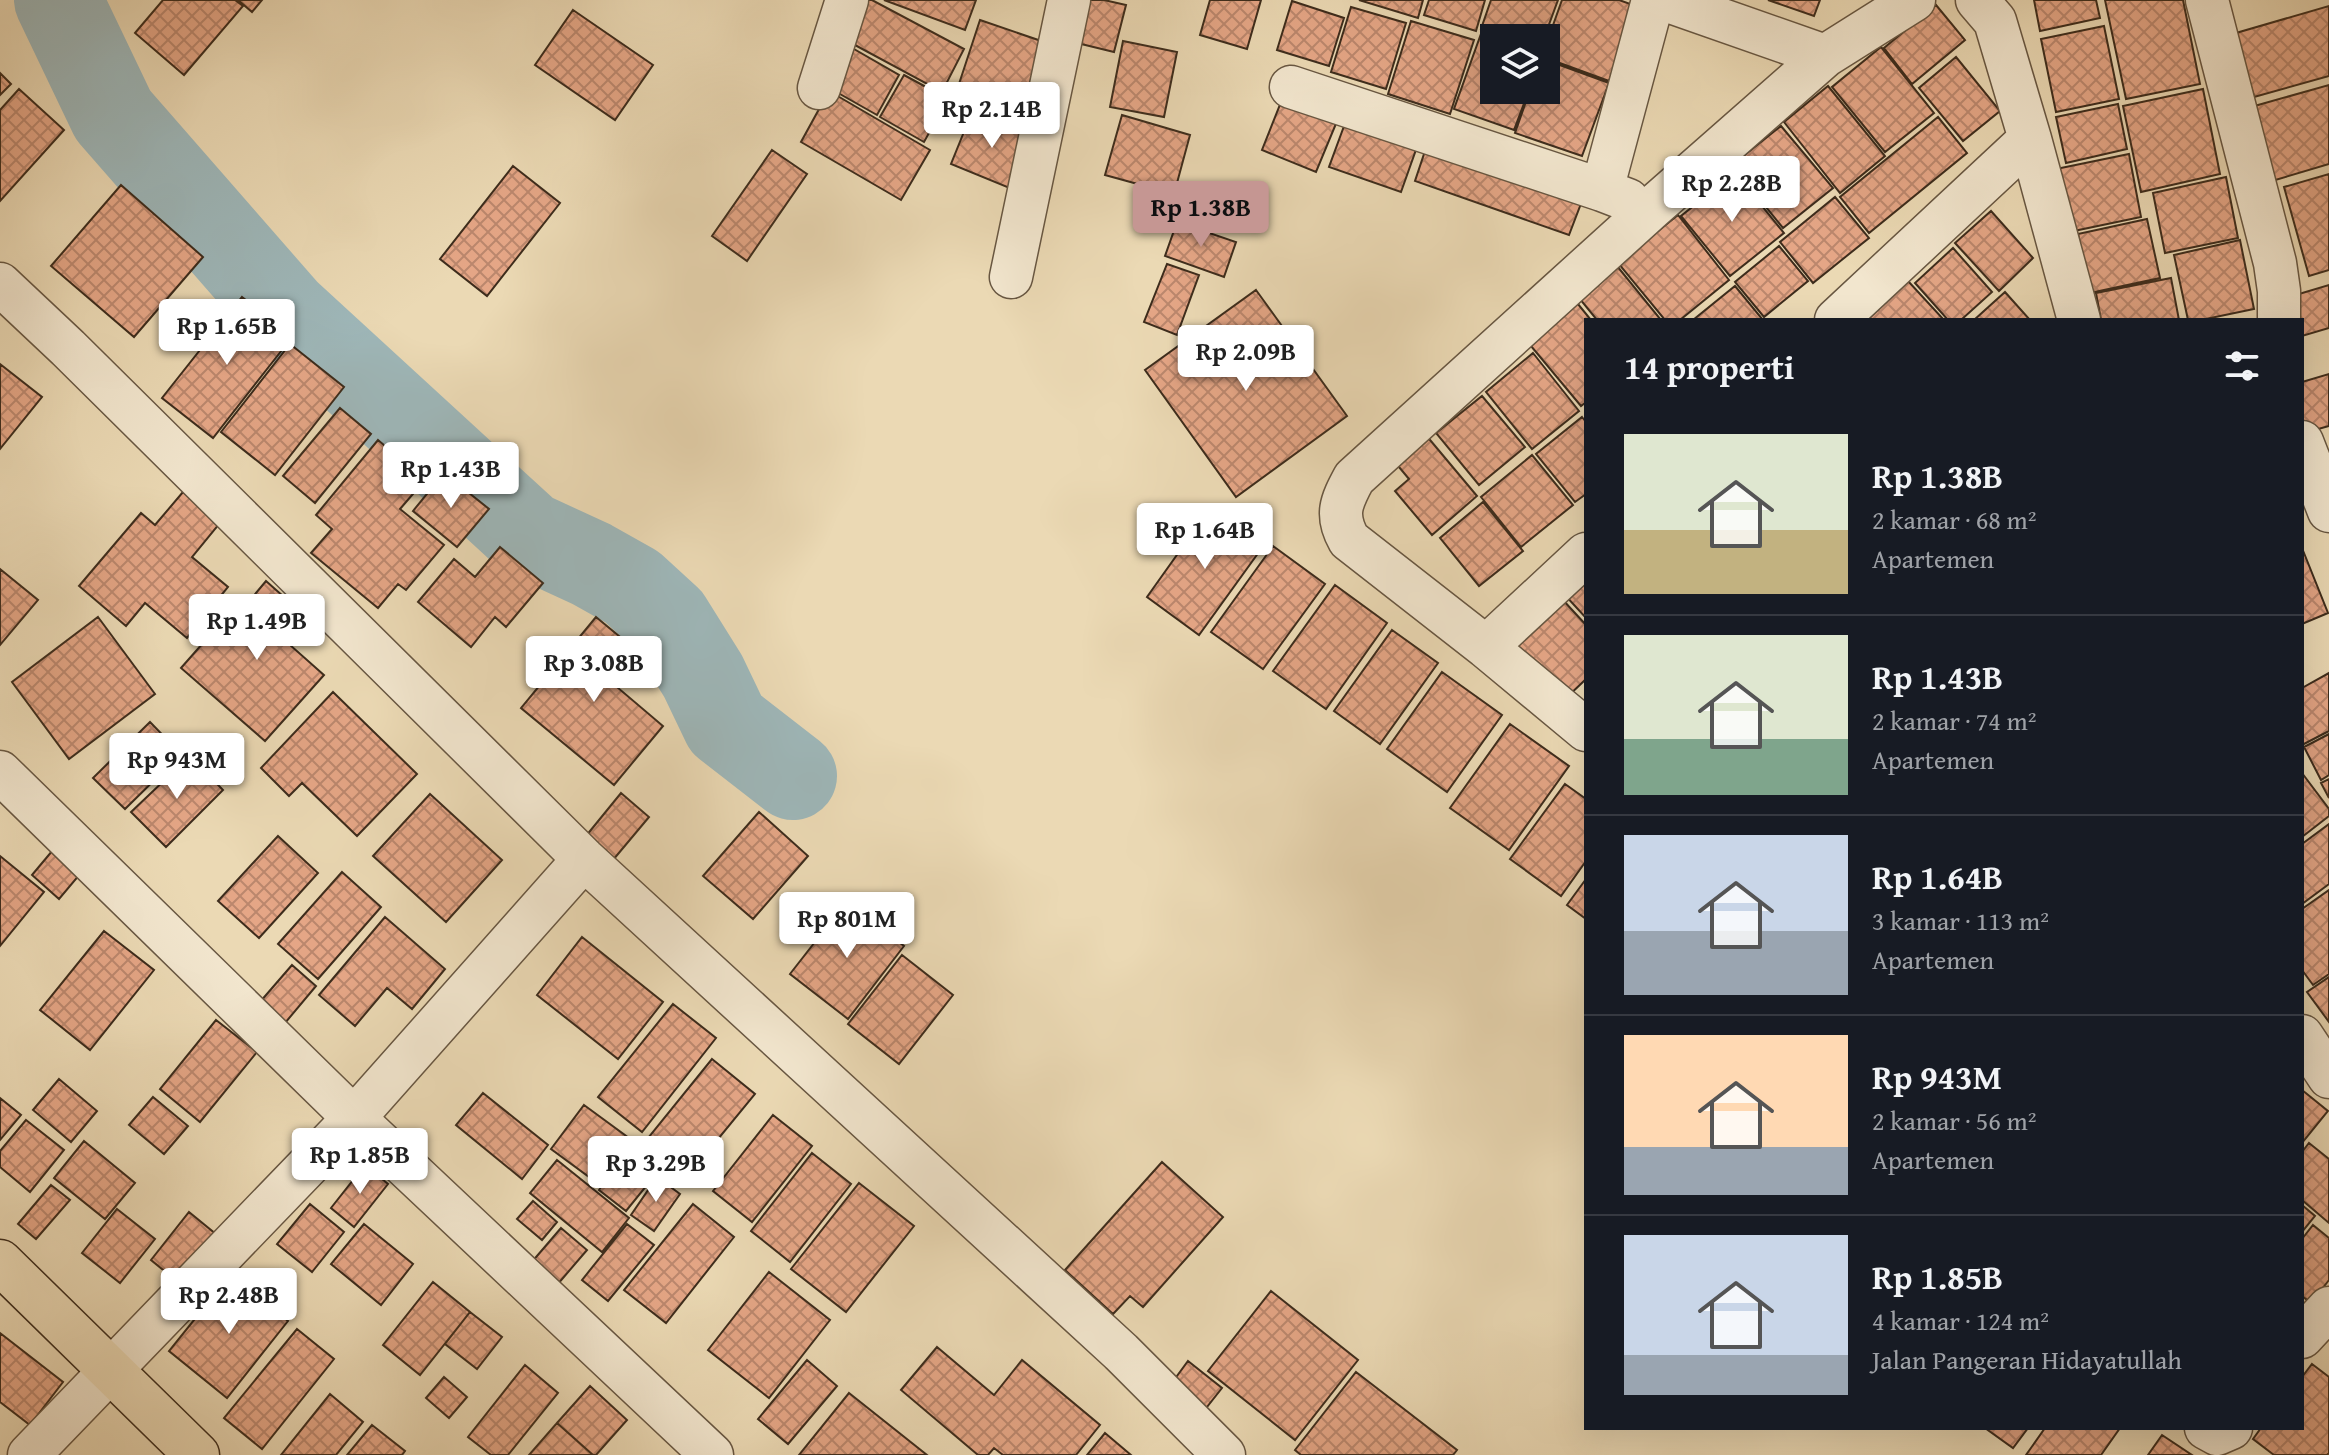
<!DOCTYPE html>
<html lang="id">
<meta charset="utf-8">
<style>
body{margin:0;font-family:"Gentium Book Plus",serif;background:#242831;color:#f1f3f6;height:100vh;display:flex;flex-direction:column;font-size:30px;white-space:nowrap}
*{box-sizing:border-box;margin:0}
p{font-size:26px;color:#9ea1a6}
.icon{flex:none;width:44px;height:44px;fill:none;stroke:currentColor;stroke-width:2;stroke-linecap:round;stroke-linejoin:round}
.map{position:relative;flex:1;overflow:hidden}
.side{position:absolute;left:1584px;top:318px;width:720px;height:1112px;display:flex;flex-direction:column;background:#171b24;border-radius:0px;box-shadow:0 8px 32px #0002}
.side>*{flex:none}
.fabs{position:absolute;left:1480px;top:24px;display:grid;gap:16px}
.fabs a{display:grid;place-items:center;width:80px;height:80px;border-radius:0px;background:#171b24;box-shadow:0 8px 32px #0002;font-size:40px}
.price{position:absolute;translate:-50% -68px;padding:0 18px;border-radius:8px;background:#fff;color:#222;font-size:26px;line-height:52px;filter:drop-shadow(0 2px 4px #0008)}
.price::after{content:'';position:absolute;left:50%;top:48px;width:24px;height:18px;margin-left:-12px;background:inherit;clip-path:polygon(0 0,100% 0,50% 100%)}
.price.on{background:#c59692;color:#111}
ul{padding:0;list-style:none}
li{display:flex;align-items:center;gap:24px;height:200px;padding:0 40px}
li+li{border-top:2px solid #363941}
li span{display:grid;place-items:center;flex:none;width:224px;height:160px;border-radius:0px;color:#555}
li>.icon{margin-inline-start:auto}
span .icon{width:96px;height:96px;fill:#fffc;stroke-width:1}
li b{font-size:34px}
h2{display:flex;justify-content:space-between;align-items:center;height:96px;padding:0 40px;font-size:34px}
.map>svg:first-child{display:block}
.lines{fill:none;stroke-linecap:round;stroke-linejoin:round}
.river{stroke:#9eb7b9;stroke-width:88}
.building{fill:url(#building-cross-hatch);stroke:#3d2c1c;stroke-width:2}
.minor-casing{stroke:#685742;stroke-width:45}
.primary-casing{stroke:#3d2c1c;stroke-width:47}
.minor{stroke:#f2e6ce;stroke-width:42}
.primary{stroke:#ebd9b4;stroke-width:44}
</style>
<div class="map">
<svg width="2329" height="1455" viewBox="0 0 2329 1455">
<defs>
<pattern id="building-cross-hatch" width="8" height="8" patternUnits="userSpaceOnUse" patternTransform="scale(2)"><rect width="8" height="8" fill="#e5a686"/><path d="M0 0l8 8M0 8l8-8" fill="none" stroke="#bb876d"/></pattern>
</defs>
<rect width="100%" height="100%" fill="#ebd9b4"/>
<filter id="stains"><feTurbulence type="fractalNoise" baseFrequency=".0025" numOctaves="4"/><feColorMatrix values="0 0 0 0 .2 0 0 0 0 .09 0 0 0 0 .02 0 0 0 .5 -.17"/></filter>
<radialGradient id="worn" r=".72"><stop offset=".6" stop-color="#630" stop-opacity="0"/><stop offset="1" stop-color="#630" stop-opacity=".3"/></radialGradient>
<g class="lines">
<path class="river" d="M58 0 113 115 286 313 528 535 591 564 632 587 668 620 703 676 726 724 793 776"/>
</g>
<path class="building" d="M163 0H235L243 6 184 75 135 33Z
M238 0H262L252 12Z
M860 0H872L964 49 942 92 840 37Z
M884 0H976L965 30Z
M1084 0H1104L1126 5 1114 52 1073 42Z
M1210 0H1261L1247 49 1200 35Z
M1359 0H1423L1418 18Z
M1429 0H1485L1476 31 1424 15Z
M1491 0H1558L1544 38H1505L1481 29Z
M1562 0H1619L1636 6 1609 81 1546 58V45Z
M1768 0H1820L1814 16Z
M2034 0H2096L2100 18 2040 31Z
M2105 0H2183L2200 84 2126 99Z
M1292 1 1344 18 1329 66 1277 50Z
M1936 5 1965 40 1912 84 1884 48Z
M2329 6V76L2254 97 2236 33Z
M1351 7 1406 23 1386 89 1331 72Z
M573 10 653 65 615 120 535 65Z
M980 20 1050 44 1025 120 955 96Z
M1411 21 1474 40 1450 114 1388 94Z
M2104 26 2119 99 2056 112 2041 39Z
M1482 31 1503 38H1494V90H1529L1514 130 1454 109Z
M1123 41 1177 52 1164 117 1110 107Z
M847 45 899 75 877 115 824 85Z
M1881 47 1934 113 1885 152 1832 87Z
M1956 57 2000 111 1963 141 1919 88Z
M1546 60 1609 83 1582 156 1515 133 1530 90H1546Z
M0 73 11 84 0 95Z
M904 75 948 99 924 142 880 117Z
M2329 85V164L2272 181 2251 107Z
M1828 86 1885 156 1840 193 1784 122Z
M19 89 64 130 0 201V110Z
M2203 89 2220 174 2141 192 2123 106Z
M829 91 930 150 901 200 801 142Z
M1285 92 1340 114 1316 172 1262 150Z
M2118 104 2127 149 2066 163 2056 117Z
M972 112 1033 137 1012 189 951 164Z
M1122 115 1190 135 1174 194 1105 175Z
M1938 117 1967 153 1869 233 1840 197Z
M1347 118 1418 144 1401 192 1329 167Z
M1781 126 1833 188 1783 228 1732 165Z
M1429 139 1585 193 1569 235 1415 181Z
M772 150 807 174 747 261 712 236Z
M2129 154 2141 217 2069 232 2056 169Z
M513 166 560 203 487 296 440 259Z
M1735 173 1784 233 1730 276 1681 216Z
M2329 174V270L2309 276 2284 187Z
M2226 177 2238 238 2165 253 2153 193Z
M121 185 203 257 134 337 51 266Z
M1835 197 1869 238 1813 283 1780 242Z
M1991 211 2033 258 1999 291 1955 243Z
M1678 215 1729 280 1680 320H1665L1618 263Z
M2147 219 2160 278 2090 293 2078 234Z
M1177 222 1236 242 1224 277 1165 256Z
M2240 240 2254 309 2201 320H2188L2174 255Z
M1779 246 1808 281 1764 317 1735 282Z
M1953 248 1992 292 1961 320H1948L1915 283Z
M1167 264 1199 275 1177 335 1144 322Z
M1617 266 1661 320H1597L1579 298Z
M2171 278 2179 320H2101L2096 293Z
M1908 281 1944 320H1866Z
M2329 285V328L2302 336V320H2296L2289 297Z
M1735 286 1763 320H1693Z
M1256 290 1347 416 1236 497 1145 370Z
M2005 292 2030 320H1974Z
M1569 293 1591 320H1586V402L1581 406 1521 334Z
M242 297 293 336 213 438 162 398Z
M290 344 344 387 275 475 221 432Z
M1533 353 1579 411 1532 449 1486 392Z
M0 364 42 397 0 449Z
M2329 374V426L2304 433 2302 426V382Z
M1482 396 1525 447 1479 485 1436 433Z
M340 408 371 434 315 503 283 476Z
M1582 417 1586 422V494L1575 502 1536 454Z
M1420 428 1477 496 1432 535 1395 491 1409 479 1389 455Z
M378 440 425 480 400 509 444 545 406 590 398 584 378 608 311 553 332 529 316 515Z
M1532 455 1573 505 1521 547 1481 497Z
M444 473 489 509 457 547 413 511Z
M183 492 220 523 192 557 228 587 187 638 145 603 126 626 79 586 141 513 155 525Z
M1483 502 1523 551 1479 586 1440 538Z
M1211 507 1264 545 1199 635 1147 597Z
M1273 546 1325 584 1263 669 1211 632Z
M500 547 543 583 506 627 495 617 471 647 418 602 454 559 475 577Z
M2302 548 2328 613 2302 624Z
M0 569 38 600 0 645Z
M1586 573V618L1564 594Z
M266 581 311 621 290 645 324 675 265 741 181 668 240 601 246 605Z
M1335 585 1387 623 1326 709 1273 671Z
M1562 599 1586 625V679L1564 700 1513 643Z
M98 617 155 694 69 759 12 682Z
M596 617 637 651 611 682 663 726 614 785 521 708Z
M1392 630 1438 663 1380 744 1334 711Z
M1442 672 1502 715 1447 792 1387 749Z
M2329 673V731L2302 745V688Z
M333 692 417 774 357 836 302 783 289 796 261 768Z
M150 722 181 754 125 809 93 778Z
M1510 724 1569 766 1509 850 1450 808Z
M2329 734V775L2321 780 2304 747Z
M190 756 223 790 166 847 131 812Z
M2302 773 2329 809V816L2302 837Z
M2329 779V798L2321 783Z
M1565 784 1586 799V861L1561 896 1510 859Z
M621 793 649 817 613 860 586 836Z
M430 794 502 860 446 922 373 856Z
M759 812 808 856 753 919 703 876Z
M2329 824V884L2302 904V844Z
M278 836 318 873 259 938 218 901Z
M58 844 86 867 59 899 32 875Z
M0 856 44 892 0 946Z
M342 872 381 907 318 979 278 944Z
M1586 879V919L1567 905Z
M2329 890V974L2313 985 2302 970V909Z
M847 901 904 946 848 1019 790 974Z
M385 917 445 969 412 1009 387 988 355 1026 319 995Z
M104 931 154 970 90 1050 40 1010Z
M582 937 663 1002 618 1059 537 995Z
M902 955 953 995 899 1064 848 1024Z
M292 965 316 986 285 1023 260 1002Z
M2329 977V1022L2307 992Z
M673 1004 716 1038 642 1132 598 1097Z
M216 1020 257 1052 200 1122 160 1089Z
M712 1059 755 1094 691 1172 648 1138Z
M59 1079 97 1111 71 1142 33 1110Z
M2302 1090 2328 1111 2302 1143Z
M483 1093 548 1145 522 1179 456 1125Z
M153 1097 188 1126 164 1154 129 1125Z
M0 1098 21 1115 0 1140Z
M584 1105 633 1141 600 1185 551 1149Z
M773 1115 812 1146 752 1222 713 1191Z
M26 1120 64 1150 30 1192 0 1167V1151Z
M84 1141 135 1183 105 1219 54 1178Z
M2309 1143 2329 1159V1223L2302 1200V1152Z
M628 1152 656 1174 626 1211 599 1190Z
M812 1153 851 1184 790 1262 751 1231Z
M557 1160 629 1218 602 1252 530 1193Z
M1162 1162 1223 1217 1143 1307 1130 1296 1113 1314 1065 1270Z
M365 1165 388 1184 354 1227 331 1208Z
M657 1177 680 1194 654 1231 631 1215Z
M859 1183 914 1226 846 1312 791 1269Z
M51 1185 70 1200 36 1239 18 1224Z
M533 1201 557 1222 542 1240 517 1219Z
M310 1204 344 1232 312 1272 277 1244Z
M693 1204 734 1237 666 1323 624 1290Z
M2302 1205 2315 1216 2302 1232Z
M117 1209 155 1239 120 1283 82 1253Z
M189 1212 217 1235 179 1283 151 1260Z
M364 1224 413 1264 381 1305 331 1264Z
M627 1224 654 1245 608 1301 582 1280Z
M2313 1225 2329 1238V1280L2311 1303 2302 1296V1239Z
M561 1228 587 1250 557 1285 531 1263Z
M769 1272 830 1320 769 1398 708 1350Z
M231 1274 288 1321 227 1398 169 1351Z
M433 1282 470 1312 420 1375 383 1345Z
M1271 1291 1358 1360 1295 1440 1208 1371Z
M470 1312 502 1337 477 1369 445 1344Z
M297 1329 334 1359 262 1449 224 1418Z
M0 1333 63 1382 30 1425 0 1402Z
M937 1347 994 1395 1022 1360 1100 1425 1076 1455H1003L994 1448 988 1455H978L901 1390Z
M807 1360 837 1386 788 1444 758 1419Z
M1188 1361 1222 1388 1199 1417 1166 1391Z
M2312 1364 2329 1377V1453L2327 1455H2274L2253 1439 2261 1428H2302V1377Z
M525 1365 558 1393 508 1455H491L468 1437Z
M1356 1372 1457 1450 1453 1455H1301L1295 1450Z
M444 1377 467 1397 449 1418 426 1398Z
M590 1386 627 1420 596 1455H593L557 1423Z
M849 1393 927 1455H799Z
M330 1394 363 1422 336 1455H281Z
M557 1423 593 1455H529Z
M372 1425 405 1451 402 1455H347Z
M1985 1428H2028L2013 1448Z
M2045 1428H2120L2101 1455H2026Z
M1105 1433 1131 1455H1087Z
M2162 1435 2192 1455H2148Z"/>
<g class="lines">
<g class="minor-casing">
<path id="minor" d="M1665 0 1825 56
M1977 0 1995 21 2030 139 2079 320
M2207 0 2275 263 2279 291V320
M1291 87 1602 190
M819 88 847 0
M1628 200 1602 190 1653 0
M1011 277 1069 0
M0 284 68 348 584 859 1121 1352 1224 1455
M1836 320 2030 139
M2302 442 2329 511
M1486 647 1586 554
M1586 730 1486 647 1349 540C1335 515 1341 502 1354 478L1652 208 1825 56 1914 0
M0 772 354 1118 712 1455
M2302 1036 2329 1077
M2302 1337 2329 1308
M2206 1428 2217 1434 2231 1428
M29 1455 354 1118 584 859"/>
</g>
<g class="primary-casing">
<path id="primary" d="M0 1262 197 1455"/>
</g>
<use href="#minor" class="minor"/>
<use href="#primary" class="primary"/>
</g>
<rect width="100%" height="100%" filter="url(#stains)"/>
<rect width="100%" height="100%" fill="url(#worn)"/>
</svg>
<div class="fabs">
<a><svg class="icon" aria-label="layers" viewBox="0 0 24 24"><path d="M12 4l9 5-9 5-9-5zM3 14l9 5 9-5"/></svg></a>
</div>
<b class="price" style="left:992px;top:150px">Rp 2.14B</b>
<b class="price" style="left:1732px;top:224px">Rp 2.28B</b>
<b class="price on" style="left:1201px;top:249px">Rp 1.38B</b>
<b class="price" style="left:227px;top:367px">Rp 1.65B</b>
<b class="price" style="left:1246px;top:393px">Rp 2.09B</b>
<b class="price" style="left:451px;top:510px">Rp 1.43B</b>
<b class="price" style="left:1205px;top:571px">Rp 1.64B</b>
<b class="price" style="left:257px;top:662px">Rp 1.49B</b>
<b class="price" style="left:594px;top:704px">Rp 3.08B</b>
<b class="price" style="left:177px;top:801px">Rp 943M</b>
<b class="price" style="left:847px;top:960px">Rp 801M</b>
<b class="price" style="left:360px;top:1196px">Rp 1.85B</b>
<b class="price" style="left:656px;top:1204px">Rp 3.29B</b>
<b class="price" style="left:229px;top:1336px">Rp 2.48B</b>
<section class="side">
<h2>14 properti<svg class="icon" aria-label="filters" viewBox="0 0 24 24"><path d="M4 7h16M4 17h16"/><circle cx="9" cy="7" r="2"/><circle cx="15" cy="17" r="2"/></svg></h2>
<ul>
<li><span style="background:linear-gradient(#dfe7d0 60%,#c2b280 0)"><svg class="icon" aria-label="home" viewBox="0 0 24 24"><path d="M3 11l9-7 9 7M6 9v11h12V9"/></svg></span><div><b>Rp 1.38B</b><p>2 kamar · 68 m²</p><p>Apartemen</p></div></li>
<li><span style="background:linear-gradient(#dfe7d0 65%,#7fa58c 0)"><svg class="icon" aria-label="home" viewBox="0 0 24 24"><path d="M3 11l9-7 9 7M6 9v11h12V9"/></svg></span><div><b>Rp 1.43B</b><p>2 kamar · 74 m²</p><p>Apartemen</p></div></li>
<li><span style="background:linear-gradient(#c9d6e8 60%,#9aa5b1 0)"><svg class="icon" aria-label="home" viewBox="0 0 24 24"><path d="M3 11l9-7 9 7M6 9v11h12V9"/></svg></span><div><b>Rp 1.64B</b><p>3 kamar · 113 m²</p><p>Apartemen</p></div></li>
<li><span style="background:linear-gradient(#ffd9b3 70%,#9aa5b1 0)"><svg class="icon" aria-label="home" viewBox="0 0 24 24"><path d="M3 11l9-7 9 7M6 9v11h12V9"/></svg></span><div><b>Rp 943M</b><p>2 kamar · 56 m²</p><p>Apartemen</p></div></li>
<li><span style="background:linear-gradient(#c9d6e8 75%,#9aa5b1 0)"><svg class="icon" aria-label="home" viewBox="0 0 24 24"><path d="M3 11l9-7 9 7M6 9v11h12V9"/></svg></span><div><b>Rp 1.85B</b><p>4 kamar · 124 m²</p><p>Jalan Pangeran Hidayatullah</p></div></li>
</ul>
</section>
</div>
